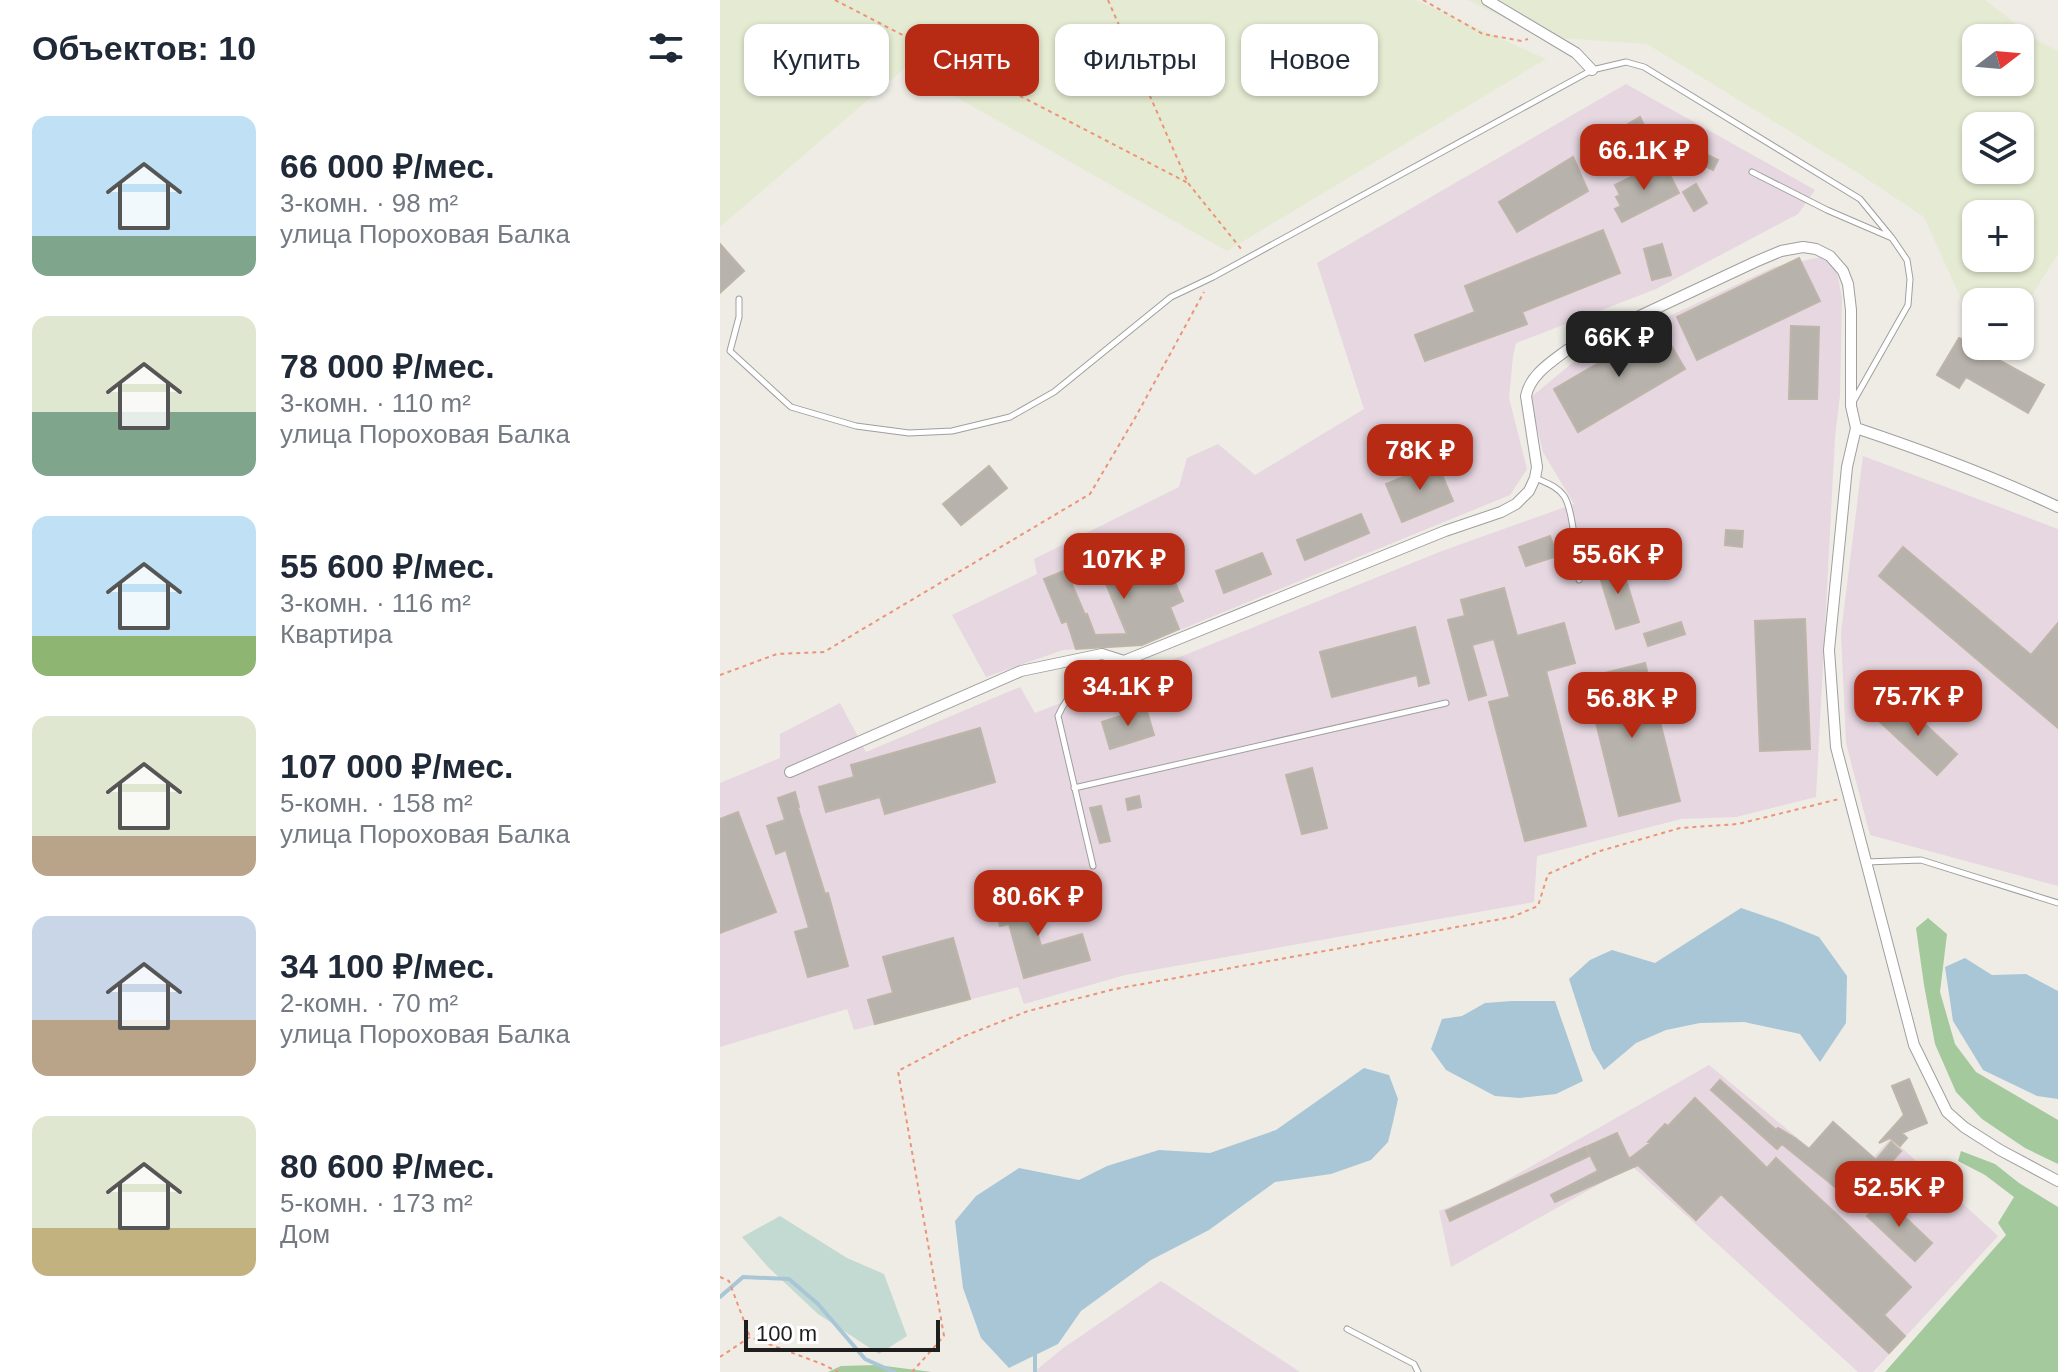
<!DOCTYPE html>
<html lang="ru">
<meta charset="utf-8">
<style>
body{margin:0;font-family:Helvetica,sans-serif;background:#f2f2f3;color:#1f2937;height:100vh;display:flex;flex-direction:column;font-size:30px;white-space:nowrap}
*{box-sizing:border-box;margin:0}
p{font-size:26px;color:#747a83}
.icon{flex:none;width:44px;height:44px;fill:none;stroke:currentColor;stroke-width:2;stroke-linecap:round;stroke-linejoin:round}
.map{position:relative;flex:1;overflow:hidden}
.sheet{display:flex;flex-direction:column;background:#fff;width:720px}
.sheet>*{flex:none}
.hud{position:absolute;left:24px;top:24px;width:760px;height:72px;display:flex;gap:16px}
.needle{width:52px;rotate:74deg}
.tools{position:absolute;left:1242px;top:24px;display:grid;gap:16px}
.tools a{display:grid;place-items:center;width:72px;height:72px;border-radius:16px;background:#fff;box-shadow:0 2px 6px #0004;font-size:40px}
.scale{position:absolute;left:24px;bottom:20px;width:196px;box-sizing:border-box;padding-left:8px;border:4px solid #1e1e1e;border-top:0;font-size:22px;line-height:28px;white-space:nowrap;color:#1e1e1e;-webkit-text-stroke:6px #fff;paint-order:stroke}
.price{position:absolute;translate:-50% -68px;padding:0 18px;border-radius:16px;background:#b72b14;color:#fff;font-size:26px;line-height:52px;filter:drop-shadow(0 2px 4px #0008)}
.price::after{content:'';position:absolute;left:50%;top:48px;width:24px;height:18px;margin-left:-12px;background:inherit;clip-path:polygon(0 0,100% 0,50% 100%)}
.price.active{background:#222;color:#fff}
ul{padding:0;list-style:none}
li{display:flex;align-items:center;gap:24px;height:200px;padding:0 32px}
li span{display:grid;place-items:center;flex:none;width:224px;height:160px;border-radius:16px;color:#555}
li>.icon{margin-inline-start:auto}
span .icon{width:96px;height:96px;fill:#fffc;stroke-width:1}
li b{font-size:34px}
h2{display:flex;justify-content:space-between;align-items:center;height:96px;padding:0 32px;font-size:34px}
.chip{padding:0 28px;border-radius:16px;background:#fff;box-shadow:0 2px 6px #0004;font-size:28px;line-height:72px}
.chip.active{background:#b72b14;color:#fff}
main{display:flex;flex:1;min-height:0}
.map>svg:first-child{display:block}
.industrial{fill:#e6d7e1}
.farmland{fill:#e5ebd2;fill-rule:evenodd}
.forest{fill:#a4c99d}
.wetland{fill:#c3dad3}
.water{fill:#a9c6d7}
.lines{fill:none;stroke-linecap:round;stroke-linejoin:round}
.stream{stroke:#a9c6d7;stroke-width:4}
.building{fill:#b7b2ab;stroke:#beb5a9;stroke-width:2}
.service-casing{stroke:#9f9f9f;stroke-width:7}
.minor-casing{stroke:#9f9f9f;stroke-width:12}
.path{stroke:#ec9478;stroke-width:2;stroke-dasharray:4 4;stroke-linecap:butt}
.service{stroke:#fff;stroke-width:5}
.minor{stroke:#fff;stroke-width:10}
</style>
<main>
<section class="sheet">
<h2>Объектов: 10<svg class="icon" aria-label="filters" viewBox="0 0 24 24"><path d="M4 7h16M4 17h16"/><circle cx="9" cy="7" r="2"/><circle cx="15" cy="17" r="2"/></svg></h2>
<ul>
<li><span style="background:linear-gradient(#bfe0f5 75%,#7fa58c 0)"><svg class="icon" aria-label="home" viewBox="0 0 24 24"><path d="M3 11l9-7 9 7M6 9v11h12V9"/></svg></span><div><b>66 000 ₽/мес.</b><p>3-комн. · 98 m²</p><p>улица Пороховая Балка</p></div></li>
<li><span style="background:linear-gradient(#dfe7d0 60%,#7fa58c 0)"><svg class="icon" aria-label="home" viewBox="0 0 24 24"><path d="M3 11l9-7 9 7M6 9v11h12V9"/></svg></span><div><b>78 000 ₽/мес.</b><p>3-комн. · 110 m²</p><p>улица Пороховая Балка</p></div></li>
<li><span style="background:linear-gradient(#bfe0f5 75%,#8fb573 0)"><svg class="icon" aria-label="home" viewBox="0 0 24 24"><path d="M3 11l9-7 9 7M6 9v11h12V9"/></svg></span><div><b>55 600 ₽/мес.</b><p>3-комн. · 116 m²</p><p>Квартира</p></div></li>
<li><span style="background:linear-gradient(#dfe7d0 75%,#b9a48a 0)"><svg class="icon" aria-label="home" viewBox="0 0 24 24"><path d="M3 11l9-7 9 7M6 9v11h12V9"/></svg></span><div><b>107 000 ₽/мес.</b><p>5-комн. · 158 m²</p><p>улица Пороховая Балка</p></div></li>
<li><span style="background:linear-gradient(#c9d6e8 65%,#b9a48a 0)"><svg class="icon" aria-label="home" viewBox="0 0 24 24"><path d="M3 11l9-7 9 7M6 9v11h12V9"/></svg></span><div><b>34 100 ₽/мес.</b><p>2-комн. · 70 m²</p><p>улица Пороховая Балка</p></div></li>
<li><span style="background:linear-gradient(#dfe7d0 70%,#c2b280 0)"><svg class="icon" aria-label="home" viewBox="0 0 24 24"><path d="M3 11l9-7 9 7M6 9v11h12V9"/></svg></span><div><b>80 600 ₽/мес.</b><p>5-комн. · 173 m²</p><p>Дом</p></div></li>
</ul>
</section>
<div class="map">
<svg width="1338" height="1372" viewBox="0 0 1338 1372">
<rect width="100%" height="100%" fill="#eeece5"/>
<path class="industrial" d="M906 84 1095 190 1078 214 936 289 796 343 793 356 789 398 807 469 790 495 423 645 343 650 266 677 232 615 317 574 314 559 459 487 467 458 498 444 535 475 644 409 597 263Z
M1101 257 1116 267 1122 298 1120 395 1115 437 1096 797 1016 817 961 819 817 856 814 902 405 975 304 1004 298 987 134 1030 127 1009 0 1047V783L60 758V734L120 703 146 752 300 687 315 713 470 653 722 551 854 504 823 452 810 398 856 360 1054 267Z
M1143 456 1338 529V886L1150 835 1126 743 1121 633Z
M989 1065 1131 1182 1171 1138 1278 1236 1153 1372H1138L912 1166 731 1267 719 1211 768 1191Z
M441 1281 580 1372H314L342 1349Z"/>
<path class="farmland" d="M0 0H695L826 59 507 251 185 68 0 227Z
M748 0H1265L1317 40 1338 51V254L1304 307 1300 309V302H1256V315L1246 310 1204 217 1138 173 927 44 823 37ZM1256 38H1300V82H1256ZM1256 126H1300V170H1256ZM1256 214H1300V258H1256Z"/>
<path class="forest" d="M1208 918 1227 934 1220 992 1235 1044 1256 1072 1338 1120V1164L1305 1148 1262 1119 1236 1092 1215 1044 1204 985 1196 928Z
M1241 1151 1275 1164 1299 1183 1338 1207V1372H1165L1286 1235 1278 1223 1294 1197 1265 1175 1238 1161Z
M157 1365 212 1372H108L121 1366Z"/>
<path class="wetland" d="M60 1216 127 1258 164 1274 187 1336 159 1354 98 1314 48 1267 22 1237Z"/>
<path class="water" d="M1021 908 1062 922 1099 937 1127 976 1126 1023 1100 1062 1080 1034 1024 1022 980 1023 946 1030 916 1043 884 1070 872 1050 849 979 870 960 892 950 935 963Z
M1245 958 1272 975 1306 974 1338 991V1099L1317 1096 1263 1070 1233 1021 1225 967Z
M792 1001H835L863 1081 836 1094 800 1098 775 1096 726 1070 711 1049 722 1019 742 1016 765 1003Z
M644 1068 669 1075 678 1099 673 1122 668 1142 651 1160 611 1174 555 1182 489 1230 431 1260 361 1311 338 1344 289 1368 261 1338 243 1288 235 1221 256 1196 299 1168 359 1180 387 1166 439 1150 490 1153 556 1130Z"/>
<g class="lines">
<path class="stream" d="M0 1297 23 1277 69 1279 98 1304 145 1359 174 1372
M315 1372V1355"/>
</g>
<path class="building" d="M920 117 925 127 887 150 881 140Z
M967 145 998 160 993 170 962 155Z
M853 157 868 191 797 232 779 202Z
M939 163 944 173 948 171 959 193 902 222 895 209 901 206 896 197 900 195 895 185Z
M976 184 987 203 974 211 963 192Z
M883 230 900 273 802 312 807 324 705 361 695 335 755 312 745 286Z
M0 244 24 271 0 293Z
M942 244 951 275 932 280 924 249Z
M1079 258 1100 301 977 360 957 317Z
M1071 326 1099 327 1097 399H1069Z
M940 327 965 369 858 432 834 389Z
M1239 338 1324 385 1308 413 1246 377 1239 388 1217 375Z
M717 463 733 501 682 522 666 484Z
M269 466 287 488 241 525 223 504Z
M641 514 649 533 585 560 577 540Z
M1006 530 1023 531 1022 547 1005 545Z
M830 536 837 556 806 566 799 547Z
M438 543 463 601 450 607 459 629 422 645 356 649 347 621 342 623 324 579 346 570 365 615 367 614 375 635 407 634 379 567Z
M1183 547 1311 655 1338 623V728L1159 576Z
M542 553 551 574 504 593 496 571Z
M901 564 919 622 896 629 878 571Z
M784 588 797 636 844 623 855 663 826 671 866 826 805 841 769 702 790 697 774 639 752 645 766 695 749 700 728 620 745 616 741 600Z
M1085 619 1090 749 1040 751 1035 621Z
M961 622 965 634 928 646 924 634Z
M695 627 709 683 699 686 697 675 612 697 600 652Z
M925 663 960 801 899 816 865 678Z
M1180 701 1237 754 1217 775 1160 722Z
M426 708 434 735 390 749 382 722Z
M260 728 275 782 165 814 160 797 106 812 99 787 134 777 131 765Z
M592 768 607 828 582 834 566 775Z
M75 792 79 807 78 808 105 894 108 893 128 966 88 977 75 932 89 928 66 850 56 854 47 826 65 820 58 798Z
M419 796 421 807 408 810 406 799Z
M381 806 390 841 380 843 370 808Z
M18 812 56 912 0 933V819Z
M301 874 321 946 362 934 370 960 304 978 289 924 280 926 277 913 292 909 289 897 295 896 290 877Z
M233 938 250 999 155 1024 148 1000 173 993 163 957Z
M1189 1079 1207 1123 1182 1133 1187 1138 1180 1146 1170 1138 1159 1143 1184 1115 1172 1086Z
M1000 1080 1056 1130 1058 1128 1075 1138 1089 1149 1113 1122 1156 1160 1171 1142 1181 1151 1135 1203 1062 1144 1057 1149 991 1090Z
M975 1098 1047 1168 1056 1158 1127 1224 1191 1287 1164 1315 1185 1336 1169 1353 1001 1194 976 1220 918 1165 835 1202 831 1195 878 1171 866 1147 897 1133 909 1159 930 1143 928 1142 945 1124 948 1126Z
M865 1147 869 1156 730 1221 726 1211Z
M1164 1197 1212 1243 1195 1261 1147 1216Z"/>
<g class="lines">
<g class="service-casing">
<path id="service" d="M1032 172 1107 210 1172 238 1187 260 1190 279 1188 305 1133 402
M19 299V317L10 351 71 407 136 426 189 433 232 431 290 417 334 392 451 297 493 277 872 70 906 62 924 67 1140 199 1172 238
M816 478C826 483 837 486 844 496 854 511 856 560 859 580
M354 788 726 703
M1146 862 1201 860 1338 903
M373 866 338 716C351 685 374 676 403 661
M627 1329 694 1364 698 1372"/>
</g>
<g class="minor-casing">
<path id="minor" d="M767 0 856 53 872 70
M1136 428C1205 451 1272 476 1338 507
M70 772 301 671 382 654 404 661 725 531 781 512 796 504 809 491 815 478 817 467 806 396C810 375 831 362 847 350L1035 262 1061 251 1083 247 1096 249 1110 256 1123 271 1128 284 1131 310V406L1136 428 1127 467 1109 650 1116 747 1194 1045 1227 1112 1244 1127 1280 1150 1338 1181"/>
</g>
<path class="path" d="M115 0 468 183
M388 0 468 183 522 250
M703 0 763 34 802 41 808 39
M0 675 57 654 104 652 370 494 415 418 484 292
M0 1277 9 1281 30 1337
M0 1357 30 1337 102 1364 118 1372
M192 1372 224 1336 178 1071 242 1037 308 1011 395 989 792 917 818 906 828 874 880 851 960 828 1018 824 1119 799"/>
<use href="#service" class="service"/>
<use href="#minor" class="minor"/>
</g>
</svg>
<div class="tools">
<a><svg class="needle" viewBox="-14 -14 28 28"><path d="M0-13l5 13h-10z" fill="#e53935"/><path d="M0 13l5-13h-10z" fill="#747a83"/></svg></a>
<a><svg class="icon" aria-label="layers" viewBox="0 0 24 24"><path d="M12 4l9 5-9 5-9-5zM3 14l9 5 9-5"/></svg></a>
<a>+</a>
<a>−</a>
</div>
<div class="scale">100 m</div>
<b class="price" style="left:924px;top:192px">66.1K ₽</b>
<b class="price active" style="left:899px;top:379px">66K ₽</b>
<b class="price" style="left:700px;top:492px">78K ₽</b>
<b class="price" style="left:898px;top:596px">55.6K ₽</b>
<b class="price" style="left:404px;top:601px">107K ₽</b>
<b class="price" style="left:408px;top:728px">34.1K ₽</b>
<b class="price" style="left:1198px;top:738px">75.7K ₽</b>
<b class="price" style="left:912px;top:740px">56.8K ₽</b>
<b class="price" style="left:318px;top:938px">80.6K ₽</b>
<b class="price" style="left:1179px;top:1229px">52.5K ₽</b>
<div class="hud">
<a class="chip">Купить</a>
<a class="chip active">Снять</a>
<a class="chip">Фильтры</a>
<a class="chip">Новое</a>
</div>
</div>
</main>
